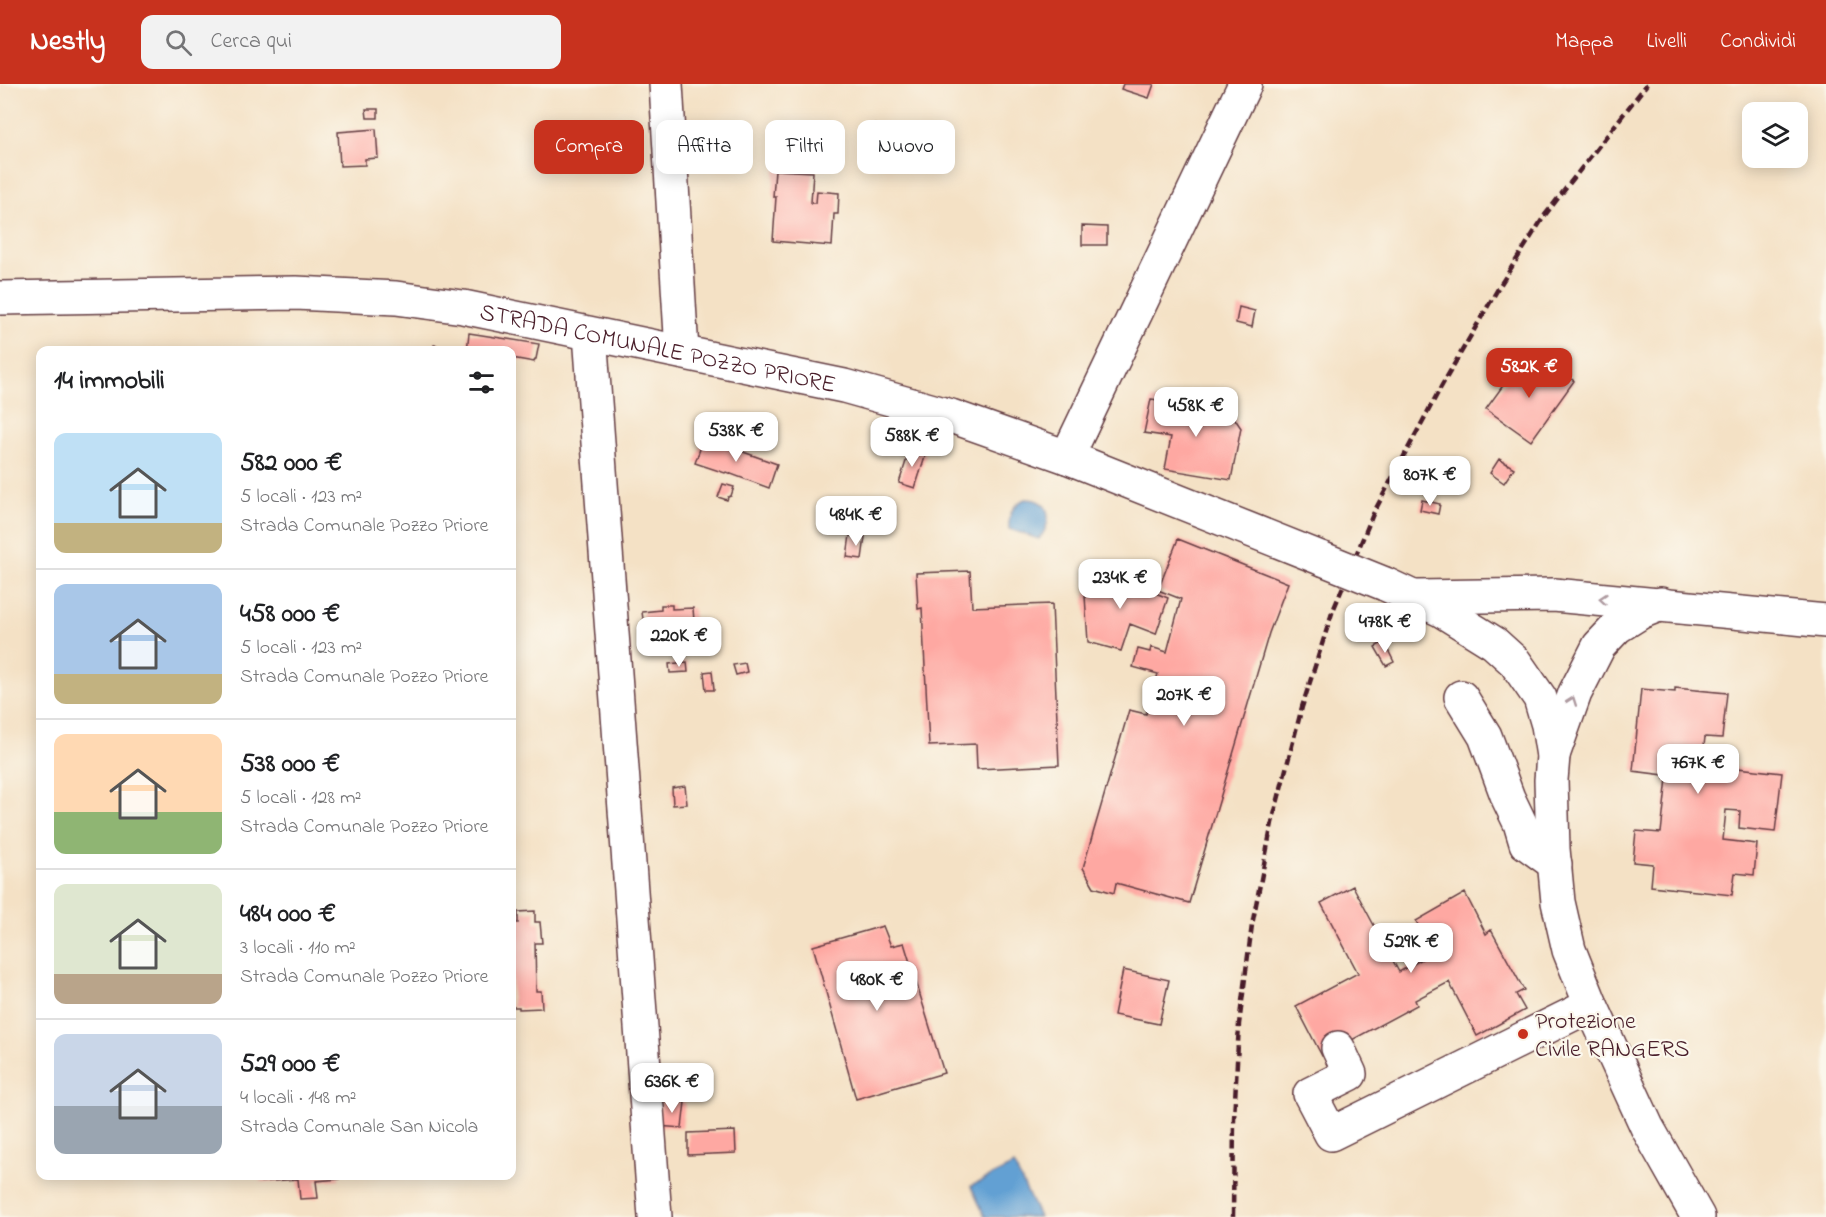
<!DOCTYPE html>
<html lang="it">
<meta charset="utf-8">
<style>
body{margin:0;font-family:"Indie Flower",sans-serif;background:#f2f2f2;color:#202124;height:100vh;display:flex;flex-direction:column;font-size:22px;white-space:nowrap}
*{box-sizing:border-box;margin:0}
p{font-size:20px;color:#757577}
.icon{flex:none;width:33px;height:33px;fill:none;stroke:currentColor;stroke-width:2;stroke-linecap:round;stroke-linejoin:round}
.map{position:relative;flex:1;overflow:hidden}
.details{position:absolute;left:36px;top:262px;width:480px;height:834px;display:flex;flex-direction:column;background:#fff;border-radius:12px;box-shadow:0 3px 15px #0003}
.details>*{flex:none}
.guide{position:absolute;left:534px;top:36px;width:570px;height:54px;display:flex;gap:12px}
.controls{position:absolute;left:1742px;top:18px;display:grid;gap:12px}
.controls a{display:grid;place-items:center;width:66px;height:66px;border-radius:12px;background:#fff;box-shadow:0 3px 15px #0003;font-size:30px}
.price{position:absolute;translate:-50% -51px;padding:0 14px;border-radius:12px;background:#fff;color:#222;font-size:20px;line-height:39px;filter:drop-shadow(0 2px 3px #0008)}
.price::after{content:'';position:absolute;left:50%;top:36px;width:18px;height:14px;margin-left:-9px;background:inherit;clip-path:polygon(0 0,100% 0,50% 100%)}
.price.active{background:#c8321e;color:#fff}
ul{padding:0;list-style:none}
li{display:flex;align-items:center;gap:18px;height:150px;padding:0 18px}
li+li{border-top:2px solid #e0e0e0}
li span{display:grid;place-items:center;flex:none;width:168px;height:120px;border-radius:12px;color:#555}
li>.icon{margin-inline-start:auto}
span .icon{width:72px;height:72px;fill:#fffc;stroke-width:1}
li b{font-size:26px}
h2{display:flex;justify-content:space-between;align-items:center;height:72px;padding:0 18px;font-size:26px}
.chip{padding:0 21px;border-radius:12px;background:#fff;box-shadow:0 3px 15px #0003;font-size:21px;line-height:54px}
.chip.active{background:#c8321e;color:#fff}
header{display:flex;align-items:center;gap:36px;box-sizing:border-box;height:84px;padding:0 30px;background:#c8321e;color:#fff}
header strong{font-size:28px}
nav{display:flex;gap:33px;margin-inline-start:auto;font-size:21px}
.search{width:420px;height:54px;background:#f2f2f2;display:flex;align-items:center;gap:15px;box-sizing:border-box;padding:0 21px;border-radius:12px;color:#757577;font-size:22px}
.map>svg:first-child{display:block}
.water{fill:#62a0d3;stroke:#56607f;stroke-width:1.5}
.building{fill:#fea8a2}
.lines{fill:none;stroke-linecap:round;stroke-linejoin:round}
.minor-casing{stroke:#643c42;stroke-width:36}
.minor{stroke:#fff;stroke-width:33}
.rail{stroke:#4a1f2b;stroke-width:4.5;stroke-dasharray:9 4.5;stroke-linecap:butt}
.minor-bridge-casing{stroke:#643c42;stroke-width:36;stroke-linecap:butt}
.minor-bridge{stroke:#fff;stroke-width:33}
.oneway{stroke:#ae9aa0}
.poi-dot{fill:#c8321e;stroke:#fbf7ec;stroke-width:2}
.labels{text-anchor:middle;stroke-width:4.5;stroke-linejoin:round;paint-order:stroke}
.street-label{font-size:24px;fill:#4a1f2b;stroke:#fbf7ec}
.poi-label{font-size:24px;fill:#4a1f2b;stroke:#fbf7ec;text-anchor:start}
</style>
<header>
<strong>Nestly</strong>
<div class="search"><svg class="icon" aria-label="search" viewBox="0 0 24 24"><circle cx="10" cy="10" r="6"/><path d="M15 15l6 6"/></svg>Cerca qui</div>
<nav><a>Mappa</a><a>Livelli</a><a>Condividi</a></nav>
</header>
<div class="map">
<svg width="1826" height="1133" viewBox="0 0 1826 1133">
<rect width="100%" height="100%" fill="#fbf7ec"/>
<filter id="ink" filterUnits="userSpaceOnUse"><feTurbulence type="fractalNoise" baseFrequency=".0167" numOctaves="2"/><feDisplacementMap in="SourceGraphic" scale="12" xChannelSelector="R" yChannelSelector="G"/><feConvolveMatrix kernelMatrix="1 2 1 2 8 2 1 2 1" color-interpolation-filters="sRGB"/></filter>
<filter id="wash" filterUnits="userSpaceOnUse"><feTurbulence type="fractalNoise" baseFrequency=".008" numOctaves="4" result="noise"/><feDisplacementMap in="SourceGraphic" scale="24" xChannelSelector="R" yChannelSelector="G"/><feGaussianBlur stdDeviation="1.35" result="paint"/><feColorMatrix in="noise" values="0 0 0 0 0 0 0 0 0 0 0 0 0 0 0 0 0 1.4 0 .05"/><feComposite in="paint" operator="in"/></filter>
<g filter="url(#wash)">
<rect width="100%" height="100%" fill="#f4e1c5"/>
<path class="water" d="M1025 415C1052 415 1053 437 1039 455L1009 445C1008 431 1012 421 1025 415Z
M1014 1081 1039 1133H985L971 1102Z"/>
<g id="blocks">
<path class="building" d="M1123 0H1154L1149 14 1121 5Z
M366 25H378V34H367Z
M869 40 889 42 887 60 868 58Z
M376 45 378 74 365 75V81L340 82 338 48Z
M775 86 813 88 811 119H816L817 107 839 109 838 130H834L832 162 773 157 776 113H773Z
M1082 142 1107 143V161H1082Z
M1239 223 1255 227 1252 243 1236 239Z
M469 249 539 260 536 275H535L534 278 512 274V267H467Z
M434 261 462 266V267H433Z
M1520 278 1543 295 1553 281 1574 297 1531 357 1486 325Z
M1151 315 1229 326 1241 344 1231 396 1165 385 1171 353 1144 349Z
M704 354 777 380 769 404 726 388 725 389 695 379Z
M910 365 926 370 915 404 899 399Z
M1499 375 1514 384 1504 399 1490 389Z
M723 400 734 403 731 412 728 413 727 416 718 413Z
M1422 416 1440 420 1438 430 1420 426Z
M850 451 865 453 862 475 847 473Z
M1178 455 1288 499 1269 549 1189 819 1116 799 1114 809 1094 803 1083 784 1129 626 1146 630 1158 590 1133 583 1138 565 1150 568 1151 563 1167 568 1181 515 1158 506Z
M1097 486 1168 514 1156 550 1130 540 1121 567 1088 558 1085 512Z
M970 487 972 523 1052 520 1059 681 977 685 976 660 929 662 922 524 918 525 916 489Z
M661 521H672V525L693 524 696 563 667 566V562L647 563 642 528 661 526Z
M1384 558 1394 578 1386 582 1375 563Z
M687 578 688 588 670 589 669 580Z
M745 579 747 588 736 591 733 581Z
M712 587 714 606H706L704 588Z
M1675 604 1727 609 1722 654 1705 653 1702 680 1782 689 1775 748 1739 744 1740 727 1726 726 1723 756 1757 760 1754 791 1735 789 1732 811 1651 802 1653 780 1633 778 1636 747 1661 749 1667 694H1664V691L1633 687 1641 605 1675 608Z
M685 702 687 720 673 721 672 704Z
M1353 802 1399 888 1433 869 1416 837 1465 809 1486 850 1491 846 1524 906 1516 910 1525 926 1477 952 1449 898 1415 916 1417 921 1322 972 1296 922 1358 889 1321 819Z
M535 827V838H540L542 859H535L536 907H541L542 924 519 925V923H512V839H518V828Z
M883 842 891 862 904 859 944 989 856 1015 813 862Z
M1123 886 1169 896 1159 940 1114 931Z
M661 1016 685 1018 682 1044 658 1042Z
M735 1047 736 1069 688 1071V1049Z
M260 1092H339V1095L316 1097 318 1114 300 1115 298 1095 261 1098Z"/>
</g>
</g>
<g filter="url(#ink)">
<use href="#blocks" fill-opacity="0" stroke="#643c42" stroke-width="1.5"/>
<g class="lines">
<g class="minor-casing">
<g id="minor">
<path d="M666 0 682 268"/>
<path id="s1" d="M0 214 296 209 396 214 463 223 844 302 951 332 1067 373 1323 475"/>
<path d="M590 250 655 1133"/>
<path d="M1067 373 1245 0"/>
<path d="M1385 500 1441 526 1494 559 1515 578 1540 614 1548 641 1553 672 1551 696 1553 765 1558 818 1569 866 1591 921 1647 1043 1698 1133"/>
<path d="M1418 513 1554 511 1826 537"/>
<path d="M1461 613 1485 652 1508 714 1520 739 1526 759 1555 780"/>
<path d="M1553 671 1575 609 1599 562 1617 543 1641 528 1661 520"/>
<path d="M1338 964 1350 990 1310 1010 1331 1050 1591 921"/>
</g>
</g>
<use href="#minor" class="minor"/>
<path class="rail" d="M1233 1133 1234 1035 1239 940 1252 841 1272 739 1302 623 1332 529 1373 430 1441 303 1499 203 1545 131 1647 0"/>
<g class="minor-bridge-casing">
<path id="minor-bridge" d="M1323 475 1385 500"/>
</g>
<use href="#minor-bridge" class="minor-bridge"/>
</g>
<defs><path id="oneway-chevron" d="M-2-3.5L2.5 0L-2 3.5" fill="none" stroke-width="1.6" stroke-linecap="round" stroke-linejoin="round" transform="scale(1.5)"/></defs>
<g class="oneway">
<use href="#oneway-chevron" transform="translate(1603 515) rotate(-175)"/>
<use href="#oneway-chevron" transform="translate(1572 617) rotate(-70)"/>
</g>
</g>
<circle class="poi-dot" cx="1523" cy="950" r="6"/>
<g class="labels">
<g class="street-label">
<text dy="8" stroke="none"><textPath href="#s1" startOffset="663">STRADA COMUNALE POZZO PRIORE</textPath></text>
</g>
<g class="poi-label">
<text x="1535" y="944">Protezione<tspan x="1535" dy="28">Civile RANGERS</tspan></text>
</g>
</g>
</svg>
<div class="controls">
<a><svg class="icon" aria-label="layers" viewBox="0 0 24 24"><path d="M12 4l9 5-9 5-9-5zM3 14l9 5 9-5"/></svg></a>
</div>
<b class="price active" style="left:1529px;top:315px">582K €</b>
<b class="price" style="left:1196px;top:354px">458K €</b>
<b class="price" style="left:736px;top:379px">538K €</b>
<b class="price" style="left:912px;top:384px">588K €</b>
<b class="price" style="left:1430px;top:423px">807K €</b>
<b class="price" style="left:856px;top:463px">484K €</b>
<b class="price" style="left:1120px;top:526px">234K €</b>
<b class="price" style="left:1385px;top:570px">478K €</b>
<b class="price" style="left:679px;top:584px">220K €</b>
<b class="price" style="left:1184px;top:643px">207K €</b>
<b class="price" style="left:1698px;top:711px">767K €</b>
<b class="price" style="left:1411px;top:890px">529K €</b>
<b class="price" style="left:877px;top:928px">480K €</b>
<b class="price" style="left:672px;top:1030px">636K €</b>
<div class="guide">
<a class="chip active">Compra</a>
<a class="chip">Affitta</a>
<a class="chip">Filtri</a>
<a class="chip">Nuovo</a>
</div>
<section class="details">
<h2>14 immobili<svg class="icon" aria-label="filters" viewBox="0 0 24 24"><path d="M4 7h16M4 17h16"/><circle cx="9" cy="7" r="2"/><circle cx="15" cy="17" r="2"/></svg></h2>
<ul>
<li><span style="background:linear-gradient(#bfe0f5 75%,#c2b280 0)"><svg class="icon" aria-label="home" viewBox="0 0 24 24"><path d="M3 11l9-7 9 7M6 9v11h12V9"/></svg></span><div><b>582 000 €</b><p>5 locali · 123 m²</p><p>Strada Comunale Pozzo Priore</p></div></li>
<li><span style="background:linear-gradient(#a9c7e8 75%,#c2b280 0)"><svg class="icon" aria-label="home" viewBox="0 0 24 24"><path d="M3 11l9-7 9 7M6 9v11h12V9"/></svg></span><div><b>458 000 €</b><p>5 locali · 123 m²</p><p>Strada Comunale Pozzo Priore</p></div></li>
<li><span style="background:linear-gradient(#ffd9b3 65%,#8fb573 0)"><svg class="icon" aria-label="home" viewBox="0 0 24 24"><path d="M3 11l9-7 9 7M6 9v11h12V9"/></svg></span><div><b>538 000 €</b><p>5 locali · 128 m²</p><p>Strada Comunale Pozzo Priore</p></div></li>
<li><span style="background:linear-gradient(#dfe7d0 75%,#b9a48a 0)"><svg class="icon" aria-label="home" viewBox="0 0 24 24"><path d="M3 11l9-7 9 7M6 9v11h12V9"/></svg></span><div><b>484 000 €</b><p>3 locali · 110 m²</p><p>Strada Comunale Pozzo Priore</p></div></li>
<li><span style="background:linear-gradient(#c9d6e8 60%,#9aa5b1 0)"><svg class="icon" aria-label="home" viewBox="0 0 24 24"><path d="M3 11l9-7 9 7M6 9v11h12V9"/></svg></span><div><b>529 000 €</b><p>4 locali · 148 m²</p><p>Strada Comunale San Nicola</p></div></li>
</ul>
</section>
</div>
